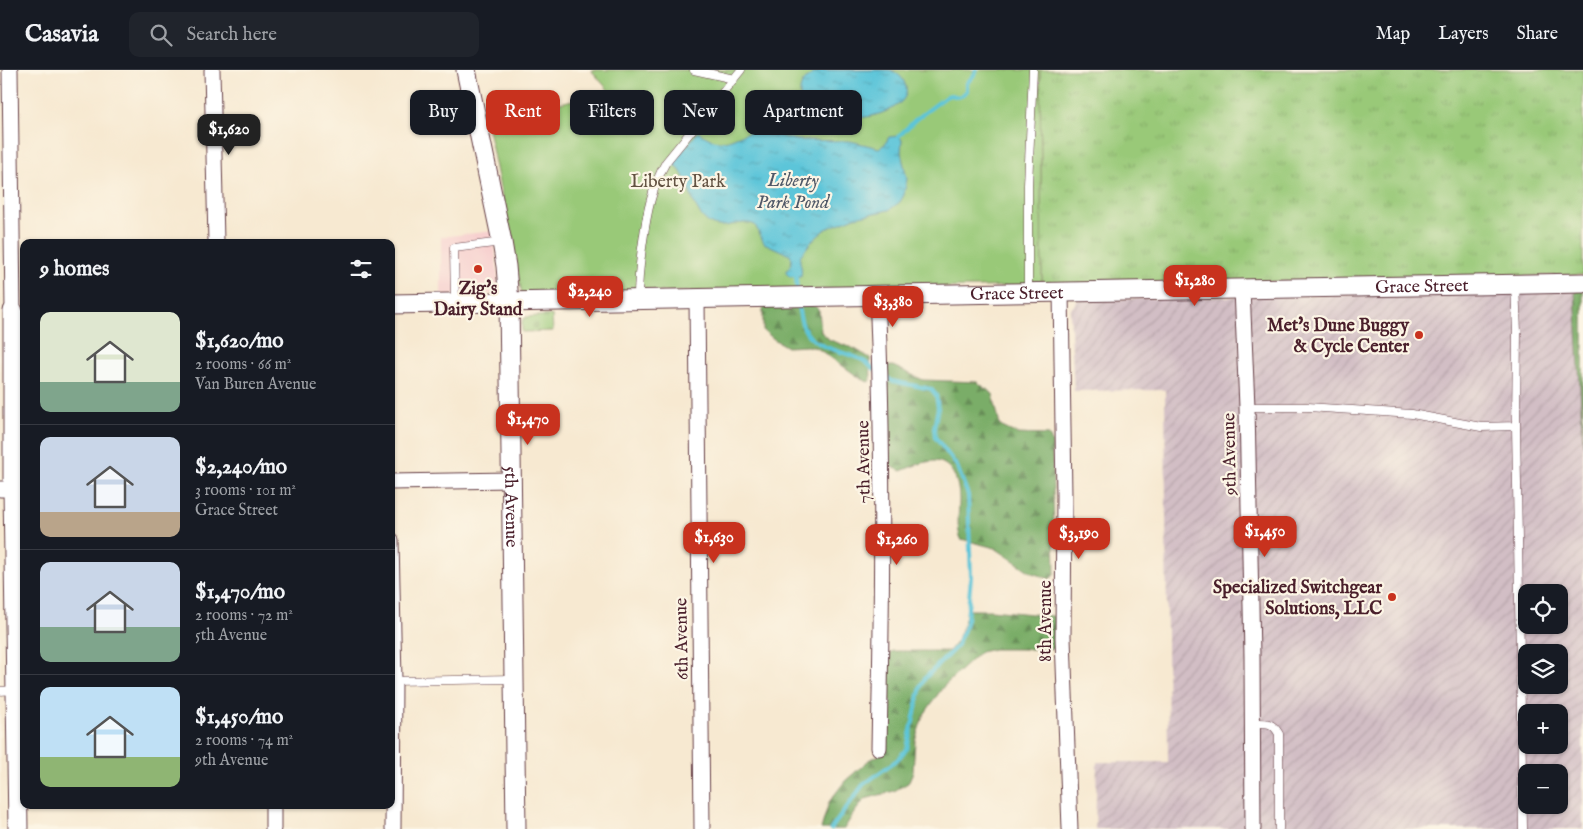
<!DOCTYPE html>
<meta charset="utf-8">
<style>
body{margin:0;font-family:"IM FELL English",serif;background:#20242c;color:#f1f3f6;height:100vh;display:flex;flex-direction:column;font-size:19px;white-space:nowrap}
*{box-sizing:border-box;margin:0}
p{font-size:16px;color:#9ea1a6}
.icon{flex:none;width:28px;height:28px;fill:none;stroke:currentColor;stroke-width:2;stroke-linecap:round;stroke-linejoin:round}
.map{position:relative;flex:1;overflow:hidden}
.panel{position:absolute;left:20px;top:169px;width:375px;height:570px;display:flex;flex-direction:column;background:#171b24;border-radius:10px;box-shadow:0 1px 4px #0004}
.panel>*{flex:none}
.hud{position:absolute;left:410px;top:20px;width:475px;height:45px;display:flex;gap:10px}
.fabs{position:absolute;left:1518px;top:514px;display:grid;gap:10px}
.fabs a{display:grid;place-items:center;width:50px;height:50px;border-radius:10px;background:#171b24;box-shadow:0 1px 4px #0004;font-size:25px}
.price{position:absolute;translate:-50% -42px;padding:0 11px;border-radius:10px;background:#c8321e;color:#fff;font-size:16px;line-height:32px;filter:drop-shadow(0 1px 2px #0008)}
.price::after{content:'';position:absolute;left:50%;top:30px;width:15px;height:11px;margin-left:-8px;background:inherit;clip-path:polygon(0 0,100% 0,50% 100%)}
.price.current{background:#222;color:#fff}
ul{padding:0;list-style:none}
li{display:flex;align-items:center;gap:15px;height:125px;padding:0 20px}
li+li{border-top:1px solid #363941}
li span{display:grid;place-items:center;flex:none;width:140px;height:100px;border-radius:10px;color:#555}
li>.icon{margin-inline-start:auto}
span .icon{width:60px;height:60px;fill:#fffc;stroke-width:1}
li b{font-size:21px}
h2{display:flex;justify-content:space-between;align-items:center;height:60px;padding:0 20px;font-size:21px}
.tag{padding:0 18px;border-radius:10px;background:#171b24;box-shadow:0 1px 4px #0004;font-size:18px;line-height:45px}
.tag.current{background:#c8321e;color:#fff}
header{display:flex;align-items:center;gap:30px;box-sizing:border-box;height:70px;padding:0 25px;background:#171b24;border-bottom:1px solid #363941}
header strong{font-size:24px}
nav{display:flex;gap:28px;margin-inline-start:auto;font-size:18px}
.search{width:350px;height:45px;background:#20242c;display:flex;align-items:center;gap:12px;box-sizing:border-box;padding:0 18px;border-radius:10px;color:#9ea1a6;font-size:19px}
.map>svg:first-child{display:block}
.built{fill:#f7d0cf}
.industrial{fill:url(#industrial-furrows);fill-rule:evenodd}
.grass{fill:url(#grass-tufts);stroke:#727452}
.forest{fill:url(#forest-firs);stroke:#62664a}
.cemetery{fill:url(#cemetery-stones);stroke:#727452}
.green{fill:#99c978;stroke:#727452}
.water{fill:url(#water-ripples);stroke:#537282}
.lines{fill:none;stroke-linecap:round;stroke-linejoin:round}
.stream{stroke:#5cc5d9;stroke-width:4}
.service-casing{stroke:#643d44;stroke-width:9}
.minor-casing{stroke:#643d44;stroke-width:17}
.tertiary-casing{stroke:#643d44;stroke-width:21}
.service{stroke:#fff;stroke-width:8}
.minor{stroke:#fff;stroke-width:15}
.tertiary{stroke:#fff;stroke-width:19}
.poi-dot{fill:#c8321e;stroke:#fcf5e5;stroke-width:2}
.labels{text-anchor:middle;stroke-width:4.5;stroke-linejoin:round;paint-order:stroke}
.park-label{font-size:18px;fill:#625242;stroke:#fcf5e5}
.street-label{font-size:18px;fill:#4a1f2b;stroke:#fcf5e5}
.poi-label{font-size:18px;font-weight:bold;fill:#4a1f2b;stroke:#fcf5e5;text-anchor:end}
.water-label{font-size:19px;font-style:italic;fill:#505968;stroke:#fcf5e5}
</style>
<header>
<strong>Casavia</strong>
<div class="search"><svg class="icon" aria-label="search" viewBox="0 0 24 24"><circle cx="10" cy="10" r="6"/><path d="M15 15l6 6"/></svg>Search here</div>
<nav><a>Map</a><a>Layers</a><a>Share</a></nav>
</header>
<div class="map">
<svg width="1583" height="759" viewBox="0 0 1583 759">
<defs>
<pattern id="industrial-furrows" width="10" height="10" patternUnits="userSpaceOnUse" patternTransform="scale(1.25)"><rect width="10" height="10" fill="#d2bec5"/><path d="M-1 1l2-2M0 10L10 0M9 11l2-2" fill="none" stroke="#b6a3a9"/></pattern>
<pattern id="grass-tufts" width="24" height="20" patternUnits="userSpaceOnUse" patternTransform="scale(1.25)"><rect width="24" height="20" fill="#99c978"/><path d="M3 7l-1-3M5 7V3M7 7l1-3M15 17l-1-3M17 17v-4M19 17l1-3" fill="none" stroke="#85ac68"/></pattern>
<pattern id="forest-firs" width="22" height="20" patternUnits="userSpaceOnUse" patternTransform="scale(1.25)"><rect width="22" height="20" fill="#7aad68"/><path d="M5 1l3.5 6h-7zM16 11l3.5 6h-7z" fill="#668c56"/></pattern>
<pattern id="cemetery-stones" width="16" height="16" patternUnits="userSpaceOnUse" patternTransform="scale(1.25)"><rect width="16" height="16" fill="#99c978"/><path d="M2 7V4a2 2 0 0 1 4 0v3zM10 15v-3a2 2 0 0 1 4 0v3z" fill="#85ac68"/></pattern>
<pattern id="water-ripples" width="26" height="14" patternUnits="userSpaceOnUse" patternTransform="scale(1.25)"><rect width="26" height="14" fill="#5cc5d9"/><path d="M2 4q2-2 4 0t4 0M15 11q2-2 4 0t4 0" fill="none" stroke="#4e9fb0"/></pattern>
</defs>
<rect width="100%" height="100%" fill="#fcf5e5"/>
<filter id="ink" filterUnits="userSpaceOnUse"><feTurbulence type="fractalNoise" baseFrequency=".02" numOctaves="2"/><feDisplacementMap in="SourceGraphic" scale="10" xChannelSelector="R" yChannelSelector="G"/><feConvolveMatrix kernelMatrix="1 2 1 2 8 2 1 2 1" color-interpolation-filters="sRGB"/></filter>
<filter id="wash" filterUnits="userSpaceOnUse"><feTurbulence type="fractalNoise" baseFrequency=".0096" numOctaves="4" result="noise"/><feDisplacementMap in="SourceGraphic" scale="20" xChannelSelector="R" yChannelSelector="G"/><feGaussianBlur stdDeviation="1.12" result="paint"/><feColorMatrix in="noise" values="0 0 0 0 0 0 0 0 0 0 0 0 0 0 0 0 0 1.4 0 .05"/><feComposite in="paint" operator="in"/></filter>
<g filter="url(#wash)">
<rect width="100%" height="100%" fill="#f7e9d1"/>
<path class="built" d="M493 161 500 224 441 225V167Z"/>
<path class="industrial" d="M1575 220 1583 375V759H1095L1097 692H1168L1165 320 1074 321 1070 240 1078 230ZM1526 522H1559V555H1526ZM1526 582H1559V615H1526ZM1526 642H1559V675H1526ZM1526 702H1559V735H1526Z"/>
<path class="grass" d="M1040 0H1583V205L1042 216Z"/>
<path class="forest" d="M1575 220H1583V375Z
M815 236 819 240 821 262 830 270 855 279 870 288 871 310 868 312 860 308 817 278 807 276 787 277 775 270 763 260V239L766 237Z
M888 296H893L923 310 977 312 993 324 1000 356 1017 364 1049 365 1052 373 1055 504 1050 509 1032 503 995 478 961 469C956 457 959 443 959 430 959 414 954 393 935 391 924 391 911 397 901 401L890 396 887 300Z
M967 540H991L1053 546 1056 550 1057 577 1052 579H994L980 582 943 617 923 646 915 671 913 702 908 713 894 721 865 729 854 743 844 759H821L829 732 845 711 868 691 884 682 887 588 892 581H949C960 570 964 555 967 540Z"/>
<path class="cemetery" d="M552 245 553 261 522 262V251L526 247Z"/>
<path class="green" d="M591 0H1040L1042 216 522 224 486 49 610 22Z"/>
<path class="water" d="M821 0C837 0 854 0 870 0 876 0 884 0 890 0 895 2 902 6 904 12 916 33 881 45 866 47 849 50 796 47 800 20 802 9 811 5 821 0Z
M758 61 797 70 850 71 879 78 885 74 889 67 899 66 902 70 901 82 907 109 904 125 900 132 889 140 855 147 826 159 812 171 800 186C799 194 803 197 801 206L790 207 785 202C790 198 794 191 790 185L764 173 755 155C741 148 723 162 709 153 688 138 691 106 673 93L698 62C728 82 731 63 758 61Z"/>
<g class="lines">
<path class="stream" d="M899 66 915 50 947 26 951 25 959 27 967 21V13L974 5 976 0
M796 207 797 222
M798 232C801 279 825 274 860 289 865 291 871 297 876 300
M831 759 863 715 898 689 907 678 921 616 925 608 956 577 964 560 967 549 971 507 968 425 957 396 935 367 934 358 938 338 936 325 931 319 892 311 884 305"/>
</g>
</g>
<g filter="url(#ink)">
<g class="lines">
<g class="service-casing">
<path id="service" d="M694 0 734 9
M1515 214 1517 262 1516 356 1523 759
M1028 223V115L1033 0
M638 229C638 209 640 191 643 171 647 142 652 117 666 92L741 0
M455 233 454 178 502 172
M1247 337H1308L1412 344 1481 357 1516 356
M393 611 514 609
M0 621 15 620
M1252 653C1265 653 1272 651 1279 664V759"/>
</g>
<g class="minor-casing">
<path id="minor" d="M10 0 13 241
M212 0 216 172
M1242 219 1247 337 1252 586 1253 759
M1061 222 1064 426 1063 568 1070 759
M877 225C884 376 882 527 879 678
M697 229 702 759
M391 412 511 410
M0 419H24
M391 470 394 611 393 759
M273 735V759"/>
</g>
<g class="tertiary-casing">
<g id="tertiary">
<path id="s1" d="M466 0 502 172 506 196 509 232 516 759"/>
<path id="s2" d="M391 234 1583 213"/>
<path d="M13 241V419L18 759"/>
</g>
</g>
<use href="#service" class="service"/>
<use href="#minor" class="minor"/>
<use href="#tertiary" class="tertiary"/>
</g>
</g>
<g class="poi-dot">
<circle cx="478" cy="199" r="5"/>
<circle cx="1419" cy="265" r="5"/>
<circle cx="1392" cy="527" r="5"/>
</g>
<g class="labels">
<g class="park-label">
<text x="678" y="117">Liberty Park</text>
</g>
<g class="street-label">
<text dy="6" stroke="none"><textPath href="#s2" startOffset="1031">Grace Street</textPath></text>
<text dy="6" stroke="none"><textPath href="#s2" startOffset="626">Grace Street</textPath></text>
<text transform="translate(1229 384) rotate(-91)" y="6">9th Avenue</text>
<text transform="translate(863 392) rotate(-91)" y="6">7th Avenue</text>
<text dy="6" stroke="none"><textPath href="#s1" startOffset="441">5th Avenue</textPath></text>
<text transform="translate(1045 551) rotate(-90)" y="6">8th Avenue</text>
<text transform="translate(681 569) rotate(-91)" y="6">6th Avenue</text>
</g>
<g class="poi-label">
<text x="478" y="224" text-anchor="middle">Zig's<tspan x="478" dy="21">Dairy Stand</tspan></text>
<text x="1409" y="261">Met's Dune Buggy<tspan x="1409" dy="21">&amp; Cycle Center</tspan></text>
<text x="1382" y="523">Specialized Switchgear<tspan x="1382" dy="21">Solutions, LLC</tspan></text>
</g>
<g class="water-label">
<text x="793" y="116">Liberty<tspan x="793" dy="22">Park Pond</tspan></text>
</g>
</g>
</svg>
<div class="fabs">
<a><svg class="icon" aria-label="locate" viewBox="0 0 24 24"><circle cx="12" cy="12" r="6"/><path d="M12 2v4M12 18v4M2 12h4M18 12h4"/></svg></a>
<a><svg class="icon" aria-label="layers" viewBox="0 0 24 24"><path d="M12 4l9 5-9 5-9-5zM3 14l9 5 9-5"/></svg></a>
<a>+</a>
<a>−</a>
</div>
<b class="price current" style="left:229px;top:86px">$1,620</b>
<b class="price" style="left:1195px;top:237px">$1,280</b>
<b class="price" style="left:590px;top:248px">$2,240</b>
<b class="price" style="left:893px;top:258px">$3,380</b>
<b class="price" style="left:528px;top:376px">$1,470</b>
<b class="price" style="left:1265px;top:488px">$1,450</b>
<b class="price" style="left:1079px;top:490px">$3,190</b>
<b class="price" style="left:714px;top:494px">$1,630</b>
<b class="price" style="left:897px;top:496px">$1,260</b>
<div class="hud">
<a class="tag">Buy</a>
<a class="tag current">Rent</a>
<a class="tag">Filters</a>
<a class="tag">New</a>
<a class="tag">Apartment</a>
</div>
<section class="panel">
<h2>9 homes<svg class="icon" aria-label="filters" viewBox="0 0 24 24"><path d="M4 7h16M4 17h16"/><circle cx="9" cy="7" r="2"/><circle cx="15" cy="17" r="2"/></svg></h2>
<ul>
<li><span style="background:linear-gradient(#dfe7d0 70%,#7fa58c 0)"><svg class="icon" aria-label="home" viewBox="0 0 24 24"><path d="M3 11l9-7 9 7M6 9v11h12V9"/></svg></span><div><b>$1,620/mo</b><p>2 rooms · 66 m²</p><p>Van Buren Avenue</p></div></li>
<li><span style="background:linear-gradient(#c9d6e8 75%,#b9a48a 0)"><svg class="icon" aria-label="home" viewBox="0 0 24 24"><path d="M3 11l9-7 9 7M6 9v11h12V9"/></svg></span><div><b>$2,240/mo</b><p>3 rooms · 101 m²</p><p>Grace Street</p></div></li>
<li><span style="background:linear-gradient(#c9d6e8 65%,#7fa58c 0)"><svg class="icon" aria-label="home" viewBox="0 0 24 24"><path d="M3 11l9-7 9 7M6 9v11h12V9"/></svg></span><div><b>$1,470/mo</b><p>2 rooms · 72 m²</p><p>5th Avenue</p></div></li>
<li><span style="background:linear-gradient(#bfe0f5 70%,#8fb573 0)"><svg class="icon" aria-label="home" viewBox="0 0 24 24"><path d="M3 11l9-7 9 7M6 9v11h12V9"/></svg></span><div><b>$1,450/mo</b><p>2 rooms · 74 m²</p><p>9th Avenue</p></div></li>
</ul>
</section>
</div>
